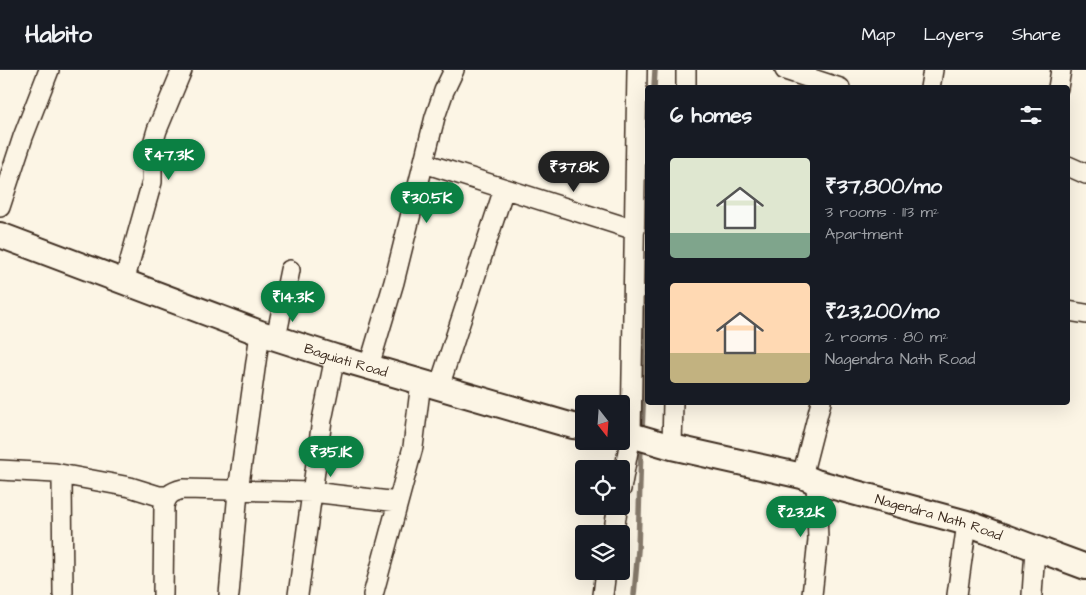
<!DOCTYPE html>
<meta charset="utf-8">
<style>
body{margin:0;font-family:"Architects Daughter",sans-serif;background:#20242c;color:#f1f3f6;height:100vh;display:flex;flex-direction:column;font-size:19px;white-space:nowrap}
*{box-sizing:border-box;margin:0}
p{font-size:16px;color:#9ea1a6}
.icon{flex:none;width:28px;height:28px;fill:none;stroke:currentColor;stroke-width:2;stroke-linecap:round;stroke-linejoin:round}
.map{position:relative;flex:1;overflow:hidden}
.details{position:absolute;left:645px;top:15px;width:425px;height:320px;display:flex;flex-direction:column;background:#171b24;border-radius:5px;box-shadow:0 5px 20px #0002}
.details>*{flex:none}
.needle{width:32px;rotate:163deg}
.controls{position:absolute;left:575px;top:325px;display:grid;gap:10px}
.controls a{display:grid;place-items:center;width:55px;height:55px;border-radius:5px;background:#171b24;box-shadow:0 5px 20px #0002;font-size:25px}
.price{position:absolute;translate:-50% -42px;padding:0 11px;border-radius:18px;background:#0b8043;color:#fff;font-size:16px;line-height:32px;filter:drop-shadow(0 1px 2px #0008)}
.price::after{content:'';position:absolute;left:50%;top:30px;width:15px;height:11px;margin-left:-8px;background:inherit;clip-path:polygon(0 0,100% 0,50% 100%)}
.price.active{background:#222;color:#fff}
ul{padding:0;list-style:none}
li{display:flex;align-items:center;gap:15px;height:125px;padding:0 25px}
li span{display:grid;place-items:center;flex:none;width:140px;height:100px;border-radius:5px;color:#555}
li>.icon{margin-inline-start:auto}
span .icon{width:60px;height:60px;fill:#fffc;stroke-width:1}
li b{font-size:21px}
h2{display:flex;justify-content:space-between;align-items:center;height:60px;padding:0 25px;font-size:21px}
header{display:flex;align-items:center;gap:30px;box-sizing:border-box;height:70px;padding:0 25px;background:#171b24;border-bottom:1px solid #363941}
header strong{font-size:24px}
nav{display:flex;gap:28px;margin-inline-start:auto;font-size:18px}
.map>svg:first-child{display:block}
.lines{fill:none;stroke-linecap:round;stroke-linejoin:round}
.stream{stroke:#85796b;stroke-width:5.5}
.minor-casing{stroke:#3b2a1e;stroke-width:22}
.tertiary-casing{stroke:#3b2a1e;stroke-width:28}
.minor{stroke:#fcf5e5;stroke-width:19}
.tertiary{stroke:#fcf5e5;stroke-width:24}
.labels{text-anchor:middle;stroke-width:4;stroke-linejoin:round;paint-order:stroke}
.street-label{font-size:14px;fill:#3b2a1e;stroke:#fcf5e5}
</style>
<header>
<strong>Habito</strong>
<nav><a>Map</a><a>Layers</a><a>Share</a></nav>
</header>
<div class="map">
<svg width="1086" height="525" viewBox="0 0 1086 525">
<rect width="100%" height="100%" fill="#fcf5e5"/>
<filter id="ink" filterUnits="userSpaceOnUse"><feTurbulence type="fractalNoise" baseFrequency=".02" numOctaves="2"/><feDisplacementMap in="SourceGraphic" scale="10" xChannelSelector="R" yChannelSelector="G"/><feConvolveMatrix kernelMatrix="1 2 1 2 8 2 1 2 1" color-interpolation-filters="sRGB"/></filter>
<g filter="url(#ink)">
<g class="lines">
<path class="stream" d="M654 18 655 0
M642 363 648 207
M634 525 638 480 641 375"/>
<g class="minor-casing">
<path id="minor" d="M686 0V18
M785 0 840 18
M930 18 933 0
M1058 18 1061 0
M424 93 635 160
M1068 96 1086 104
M0 137 23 67 49 0
M124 212 152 112V77L157 60 182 0
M1068 241 1086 244
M276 268 290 200
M369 296 394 212 435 47 444 21 454 0
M439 317 504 119
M672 377 673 332
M0 400 55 403 60 404 62 408 63 525
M60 404 130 417 159 426H166
M802 406 821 332
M621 419 631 365 637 0
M613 464 618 436
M163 525 164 436C167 425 171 422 183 419L312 422 398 432
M229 525 238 421 260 263
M298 525 322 350 335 287
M373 525 413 377 421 312
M603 525 606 501
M812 525 818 470 816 412
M957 525 967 453
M1032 525 1035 479"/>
</g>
<g class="tertiary-casing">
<g id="tertiary">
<path id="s1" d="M0 165 260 263 335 287 573 356 584 357"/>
<path id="s2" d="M621 363 631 365 672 377 802 406 816 412 967 453 1086 497"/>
</g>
</g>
<use href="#minor" class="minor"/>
<use href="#tertiary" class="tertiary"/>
</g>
</g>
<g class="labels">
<g class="street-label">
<text dy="5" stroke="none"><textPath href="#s1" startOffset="368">Baguiati Road</textPath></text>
<text dy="5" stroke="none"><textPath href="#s2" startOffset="329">Nagendra Nath Road</textPath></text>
</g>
</g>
</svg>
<div class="controls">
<a><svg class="needle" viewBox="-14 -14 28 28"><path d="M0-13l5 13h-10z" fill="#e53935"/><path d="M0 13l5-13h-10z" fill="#9ea1a6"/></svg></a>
<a><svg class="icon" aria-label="locate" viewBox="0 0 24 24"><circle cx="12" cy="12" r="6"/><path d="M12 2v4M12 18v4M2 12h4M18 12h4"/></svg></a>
<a><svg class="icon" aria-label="layers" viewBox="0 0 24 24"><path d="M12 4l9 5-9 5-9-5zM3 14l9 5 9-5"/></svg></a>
</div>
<b class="price" style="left:169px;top:111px">₹47.3K</b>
<b class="price active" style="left:574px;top:123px">₹37.8K</b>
<b class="price" style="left:427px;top:154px">₹30.5K</b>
<b class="price" style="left:293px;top:253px">₹14.3K</b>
<b class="price" style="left:331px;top:408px">₹35.1K</b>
<b class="price" style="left:801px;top:468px">₹23.2K</b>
<section class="details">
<h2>6 homes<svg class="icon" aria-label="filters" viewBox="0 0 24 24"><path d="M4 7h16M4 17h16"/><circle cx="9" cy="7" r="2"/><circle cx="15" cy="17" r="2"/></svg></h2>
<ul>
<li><span style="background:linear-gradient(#dfe7d0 75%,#7fa58c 0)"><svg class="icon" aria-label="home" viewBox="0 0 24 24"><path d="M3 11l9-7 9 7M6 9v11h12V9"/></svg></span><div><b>₹37,800/mo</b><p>3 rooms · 113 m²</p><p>Apartment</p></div></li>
<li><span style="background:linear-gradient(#ffd9b3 70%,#c2b280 0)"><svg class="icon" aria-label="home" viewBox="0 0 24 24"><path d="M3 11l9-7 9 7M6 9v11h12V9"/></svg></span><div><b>₹23,200/mo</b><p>2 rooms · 80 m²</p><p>Nagendra Nath Road</p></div></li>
</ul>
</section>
</div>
